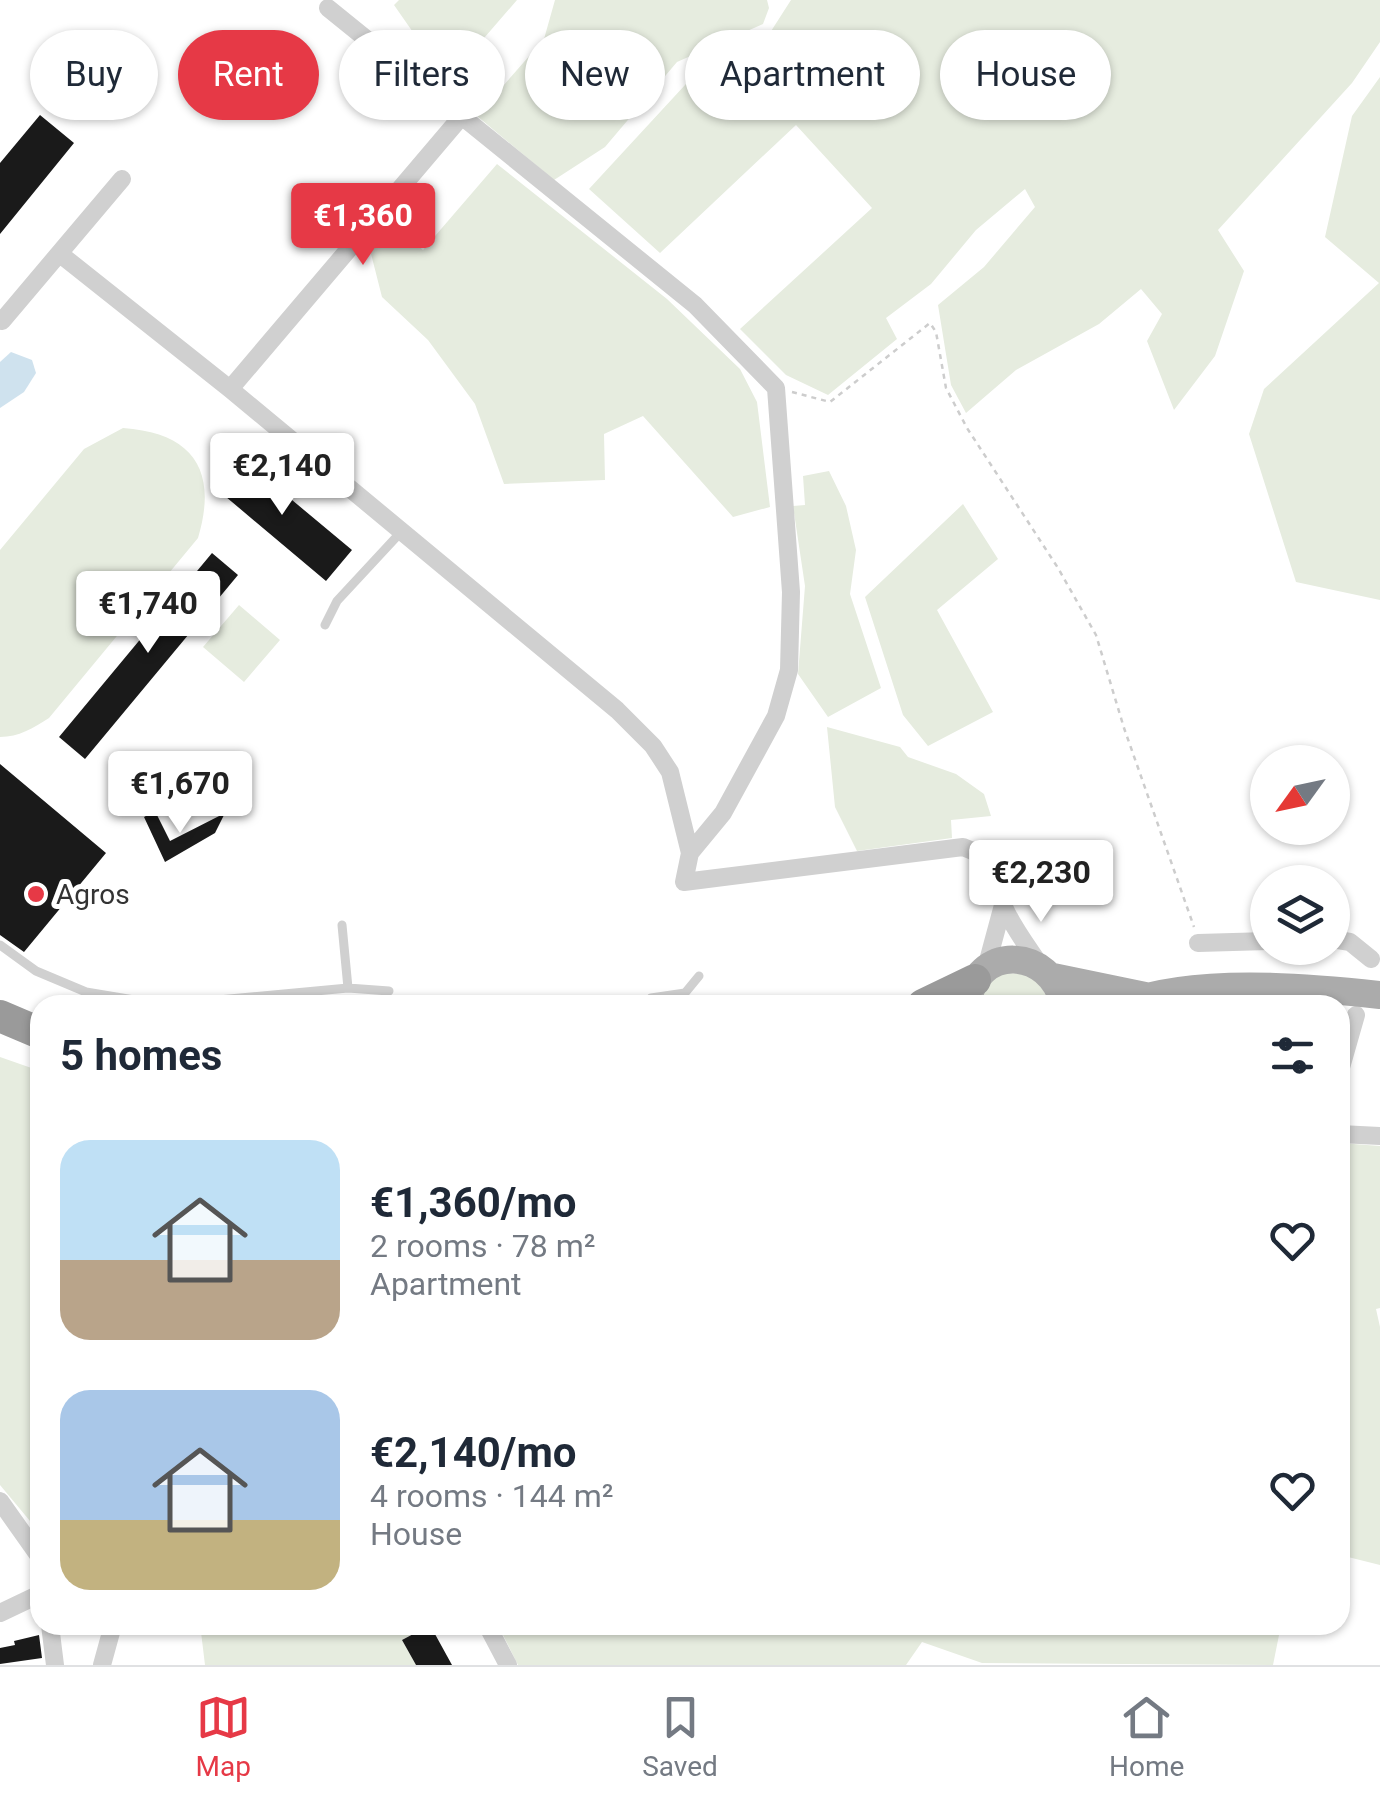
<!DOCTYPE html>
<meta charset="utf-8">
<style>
body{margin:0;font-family:Roboto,sans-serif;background:#f6f6f7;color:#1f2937;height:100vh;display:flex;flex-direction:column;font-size:38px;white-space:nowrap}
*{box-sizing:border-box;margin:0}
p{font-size:32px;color:#747a83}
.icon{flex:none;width:55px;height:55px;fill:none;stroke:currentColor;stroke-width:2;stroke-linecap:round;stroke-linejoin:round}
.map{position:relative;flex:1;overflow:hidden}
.side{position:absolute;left:30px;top:995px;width:1320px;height:640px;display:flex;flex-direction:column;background:#fff;border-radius:30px;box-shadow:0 2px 8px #0004}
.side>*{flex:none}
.banner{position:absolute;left:30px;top:30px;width:1320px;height:90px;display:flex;gap:20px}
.needle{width:65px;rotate:237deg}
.tools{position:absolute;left:1250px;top:745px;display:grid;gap:20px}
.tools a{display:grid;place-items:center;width:100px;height:100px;border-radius:50%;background:#fff;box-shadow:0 2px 8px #0004;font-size:50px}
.price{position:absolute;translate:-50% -85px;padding:0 22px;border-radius:10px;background:#fff;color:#222;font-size:32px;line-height:65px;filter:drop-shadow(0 2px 5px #0008)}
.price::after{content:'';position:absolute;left:50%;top:60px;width:30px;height:22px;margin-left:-15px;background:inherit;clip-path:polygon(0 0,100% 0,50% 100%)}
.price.current{background:#e63946;color:#fff}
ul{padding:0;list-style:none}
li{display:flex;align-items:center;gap:30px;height:250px;padding:0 30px}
li span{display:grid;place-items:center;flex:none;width:280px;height:200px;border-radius:30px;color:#555}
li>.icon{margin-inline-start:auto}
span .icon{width:120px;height:120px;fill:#fffc;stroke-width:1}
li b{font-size:42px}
h2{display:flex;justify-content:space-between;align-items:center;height:120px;padding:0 30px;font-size:42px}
.pill{padding:0 35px;border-radius:45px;background:#fff;box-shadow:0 2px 8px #0004;font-size:35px;line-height:90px}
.pill.current{background:#e63946;color:#fff}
.menu{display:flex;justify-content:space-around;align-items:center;height:140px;border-top:2px solid #e0e1e3;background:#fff;font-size:28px;color:#747a83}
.menu a{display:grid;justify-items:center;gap:5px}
.menu .current{color:#e63946}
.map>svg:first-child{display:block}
.green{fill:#e6ecdf}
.water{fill:#cfe2ee}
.building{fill:#1a1a1a}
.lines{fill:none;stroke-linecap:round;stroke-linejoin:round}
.path{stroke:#cdcdcd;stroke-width:2.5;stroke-dasharray:5 5;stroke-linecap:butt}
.service{stroke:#d0d0d0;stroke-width:9}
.minor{stroke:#d0d0d0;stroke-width:18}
.primary{stroke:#ababab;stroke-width:28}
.motorway{stroke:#9a9a9a;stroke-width:32}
.poi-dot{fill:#e63946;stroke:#fff;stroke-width:4}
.labels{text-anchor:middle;stroke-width:10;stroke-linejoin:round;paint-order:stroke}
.poi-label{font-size:28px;fill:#333;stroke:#fff;text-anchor:start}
</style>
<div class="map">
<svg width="1380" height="1665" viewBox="0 0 1380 1665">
<rect width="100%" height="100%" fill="#fff"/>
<path class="green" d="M399 0H517L447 81 394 5Z
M555 0H767L769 8 763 24 677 62 605 147 554 180 477 116 544 39Z
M791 0H1380V42L1352 83 1218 230 1244 271 1215 356 1174 410 1147 341 1162 314 1141 289 1099 324 1016 370 966 413 951 385 938 305 984 267 1035 207 1025 189 976 230 931 284 886 318 897 339 828 395 786 375 740 329 872 208 796 125 660 253 589 189 697 72 766 39Z
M1380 77V600L1296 582 1249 434 1264 389 1379 283 1325 237 1352 116Z
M497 164 667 299 740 369 757 402 770 507 733 517 643 416 604 434 605 480 504 484 475 404 428 340 382 297 368 242 387 219 423 250Z
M123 428C194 433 218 471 198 538L49 718C33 728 19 737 0 737V550L84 449Z
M829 471 846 506 856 550 850 594 881 688 828 717 798 674 805 586 793 506 805 505 803 476Z
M963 504 998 559 937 610 993 712 928 746 903 715 865 597Z
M239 605 280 640 244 682 203 647Z
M827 727 900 747 908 757 956 774 984 794 991 816 951 820 952 838 857 851 835 807Z
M996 973 1033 974 1052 1005H976Z
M0 1057 40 1071V1533L0 1485Z
M1340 1143 1380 1146V1308L1376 1309 1380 1327V1565L1340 1555Z
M231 1625H429L402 1640 416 1665H205L201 1632Z
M498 1625H1281L1273 1665 982 1663 922 1642 906 1665H518Z"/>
<path class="water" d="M11 352 32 360 36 373 24 392 0 408V362Z"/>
<path class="building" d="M40 115 74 143 0 234V163Z
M238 455 352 550 326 581 213 486Z
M212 553 238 575 85 759 59 737Z
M0 764 106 853 24 952 0 935Z
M155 811 170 841 225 813 215 833 165 862 144 817Z
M430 1625 452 1665H416L402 1640Z
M39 1635 42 1658 0 1664V1648L15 1645 14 1641Z"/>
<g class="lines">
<path class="path" d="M792 392 830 402 930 323 936 332 946 388 967 428 1058 568 1096 635 1124 728 1194 927"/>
<path class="service" d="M325 625 337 601 401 532
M342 925 348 988
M0 945 36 971 86 992 164 1005 348 988 389 991
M651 998 685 993 699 976"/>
<path class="minor" d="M328 8 695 305 776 388 791 592 789 670 776 716 723 813 690 853
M60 254 230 389 617 710 653 746 670 772 690 853 684 882 963 847C1004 862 991 877 1005 909 1014 929 1028 947 1040 965
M2 321 122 179
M230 389 461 117
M1332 939 1350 942 1371 959
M1198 943 1268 941
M986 968 1003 905
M1340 1071 1356 1015
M1340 1134 1380 1136
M0 1501 39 1556 40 1563
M0 1613 40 1594
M50 1625 55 1665
M487 1625 508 1665
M102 1665 113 1625"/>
<path class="primary" d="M1053 977 1145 996
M967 1005C975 943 1051 946 1064 1005
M1122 1005C1193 977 1305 987 1380 995"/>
<path class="motorway" d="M923 1005 975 980
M0 1016 40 1033"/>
</g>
<circle class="poi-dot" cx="36" cy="894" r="10"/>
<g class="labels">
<g class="poi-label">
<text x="56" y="904">Agros</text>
</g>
</g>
</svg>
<div class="tools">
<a><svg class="needle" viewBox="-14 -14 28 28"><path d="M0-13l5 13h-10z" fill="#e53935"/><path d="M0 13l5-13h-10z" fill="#747a83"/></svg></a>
<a><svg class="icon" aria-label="layers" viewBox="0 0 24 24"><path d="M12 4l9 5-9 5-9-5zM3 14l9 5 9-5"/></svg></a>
</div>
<b class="price current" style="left:363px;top:268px">€1,360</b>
<b class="price" style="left:282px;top:518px">€2,140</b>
<b class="price" style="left:148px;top:656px">€1,740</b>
<b class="price" style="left:180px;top:836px">€1,670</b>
<b class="price" style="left:1041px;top:925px">€2,230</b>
<div class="banner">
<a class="pill">Buy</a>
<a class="pill current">Rent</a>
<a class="pill">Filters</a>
<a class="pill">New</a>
<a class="pill">Apartment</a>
<a class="pill">House</a>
</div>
<section class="side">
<h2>5 homes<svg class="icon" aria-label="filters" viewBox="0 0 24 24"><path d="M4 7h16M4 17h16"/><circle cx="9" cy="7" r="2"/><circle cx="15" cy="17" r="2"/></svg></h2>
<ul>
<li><span style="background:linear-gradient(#bfe0f5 60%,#b9a48a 0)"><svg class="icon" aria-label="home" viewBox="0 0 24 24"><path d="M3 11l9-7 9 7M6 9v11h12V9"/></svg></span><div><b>€1,360/mo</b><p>2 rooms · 78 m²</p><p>Apartment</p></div><svg class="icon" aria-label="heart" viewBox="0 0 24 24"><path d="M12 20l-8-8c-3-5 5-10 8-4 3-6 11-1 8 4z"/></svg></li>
<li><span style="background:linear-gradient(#a9c7e8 65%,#c2b280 0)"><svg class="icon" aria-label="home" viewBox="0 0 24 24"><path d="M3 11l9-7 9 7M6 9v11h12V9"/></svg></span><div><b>€2,140/mo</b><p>4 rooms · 144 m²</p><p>House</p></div><svg class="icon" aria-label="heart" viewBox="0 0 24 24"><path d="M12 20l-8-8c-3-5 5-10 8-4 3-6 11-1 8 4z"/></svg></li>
</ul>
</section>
</div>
<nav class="menu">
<a class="current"><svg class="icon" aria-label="map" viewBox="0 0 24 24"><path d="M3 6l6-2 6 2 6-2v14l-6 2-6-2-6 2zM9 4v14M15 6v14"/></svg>Map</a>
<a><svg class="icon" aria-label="saved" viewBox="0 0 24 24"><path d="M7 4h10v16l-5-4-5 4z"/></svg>Saved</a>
<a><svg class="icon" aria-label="home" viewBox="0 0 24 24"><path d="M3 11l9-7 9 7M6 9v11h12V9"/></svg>Home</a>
</nav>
